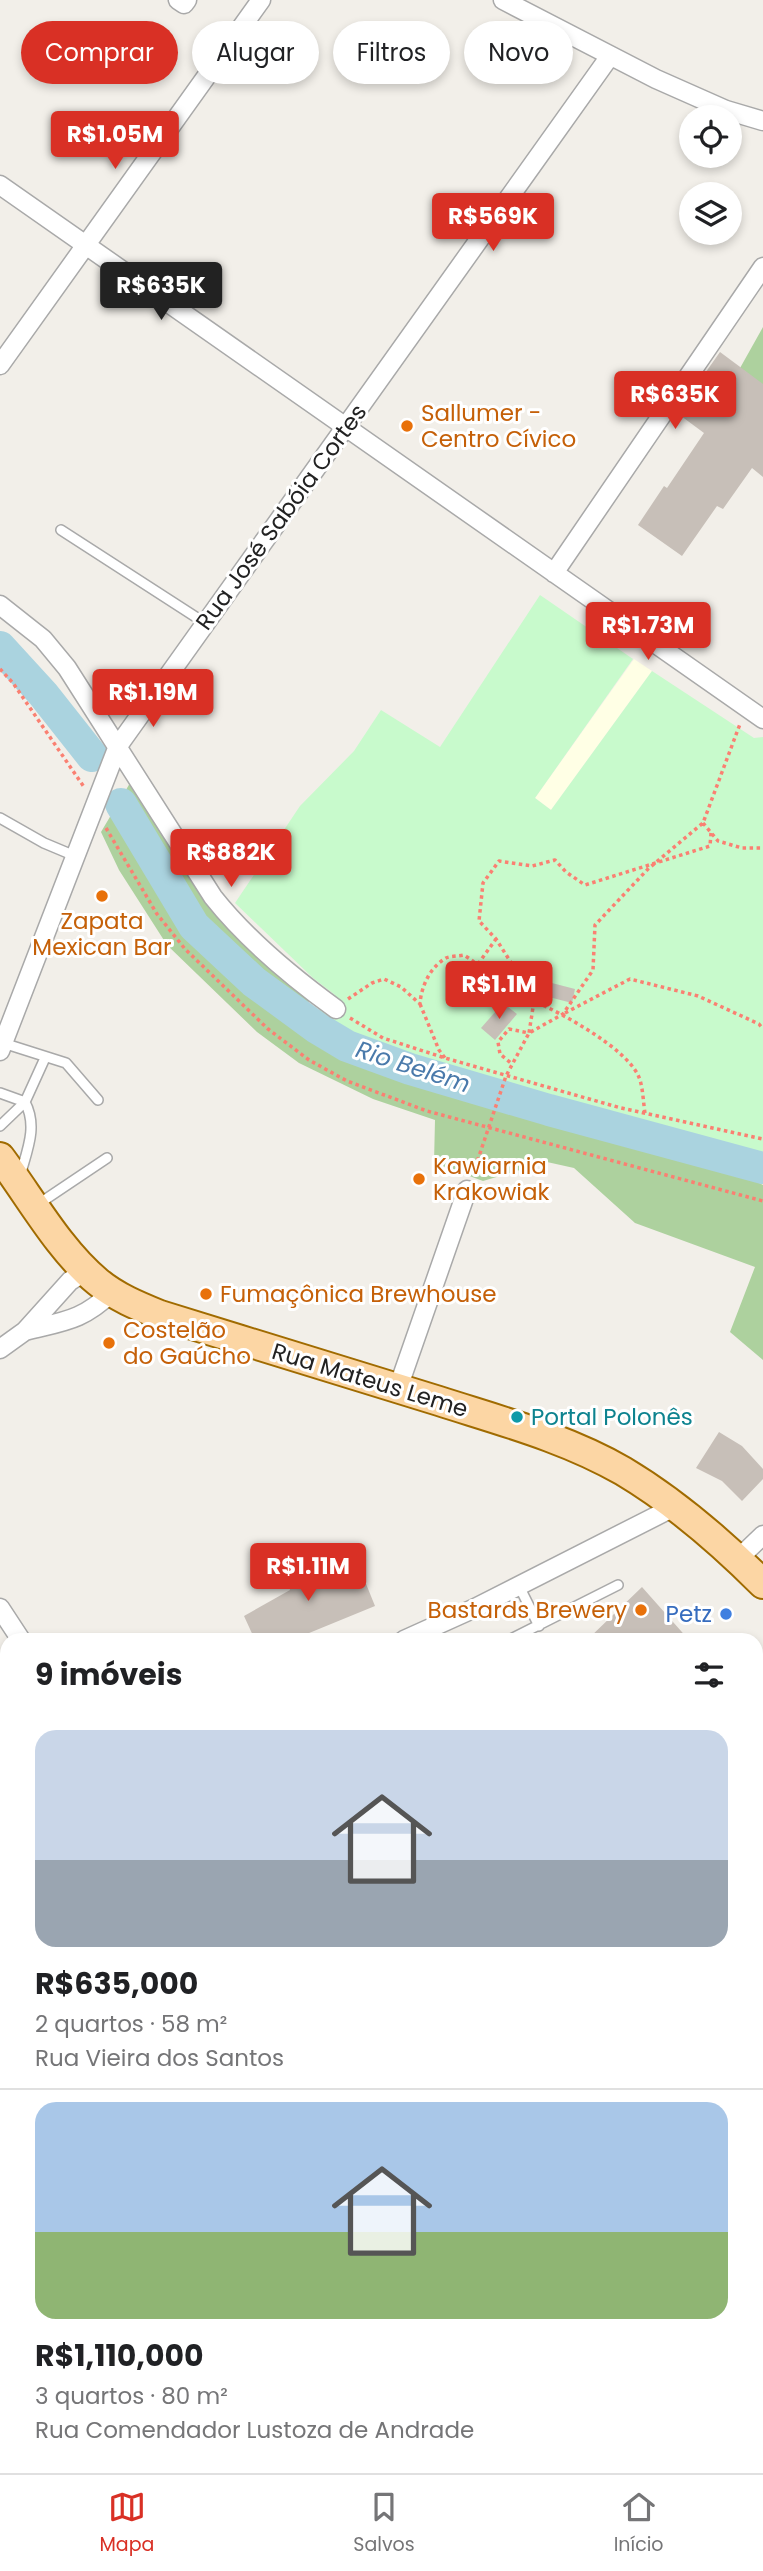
<!DOCTYPE html>
<html lang="pt">
<meta charset="utf-8">
<style>
body{margin:0;font-family:Poppins,sans-serif;background:#f2f2f2;color:#202124;height:100vh;display:flex;flex-direction:column;font-size:26px;white-space:nowrap}
*{box-sizing:border-box;margin:0}
p{font-size:23px;color:#757577}
.icon{flex:none;width:38px;height:38px;fill:none;stroke:currentColor;stroke-width:2;stroke-linecap:round;stroke-linejoin:round}
.map{position:relative;flex:1;overflow:hidden}
.side{position:absolute;left:0px;top:1633px;width:763px;height:842px;display:flex;flex-direction:column;background:#fff;border-radius:21px 21px 0 0;box-shadow:0 4px 10px #0003}
.side>*{flex:none}
.hud{position:absolute;left:21px;top:21px;width:721px;height:63px;display:flex;gap:14px}
.fabs{position:absolute;left:679px;top:105px;display:grid;gap:14px}
.fabs a{display:grid;place-items:center;width:63px;height:63px;border-radius:50%;background:#fff;box-shadow:0 4px 10px #0003;font-size:35px}
.price{position:absolute;translate:-50% -60px;padding:0 16px;border-radius:7px;background:#d93025;color:#fff;font-size:23px;line-height:46px;filter:drop-shadow(0 2px 4px #0008)}
.price::after{content:'';position:absolute;left:50%;top:42px;width:21px;height:16px;margin-left:-10px;background:inherit;clip-path:polygon(0 0,100% 0,50% 100%)}
.price.selected{background:#222;color:#fff}
ul{padding:0;list-style:none}
li{display:grid;align-content:center;gap:14px;height:371px;padding:0 35px}
li+li{border-top:2px solid #e0e0e0}
li span{display:grid;place-items:center;height:217px;border-radius:21px;color:#555}
li>.icon{margin-inline-start:auto}
span .icon{width:126px;height:126px;fill:#fffc;stroke-width:1}
li b{font-size:30px}
h2{display:flex;justify-content:space-between;align-items:center;height:84px;padding:0 35px;font-size:30px}
.tag{padding:0 24px;border-radius:32px;background:#fff;box-shadow:0 4px 10px #0003;font-size:24px;line-height:63px}
.tag.selected{background:#d93025;color:#fff}
.dock{display:flex;justify-content:space-around;align-items:center;height:98px;border-top:2px solid #e0e0e0;background:#fff;font-size:19px;color:#757577}
.dock a{display:grid;justify-items:center;gap:4px}
.dock .selected{color:#d93025}
.map>svg:first-child{display:block}
.education{fill:#ffffe5}
.religious{fill:#d0d0d0}
.forest{fill:#add19e}
.park{fill:#c8facc}
.lines{fill:none;stroke-linecap:round;stroke-linejoin:round}
.river{stroke:#aad3df;stroke-width:32}
.building{fill:#c7bfb8}
.service-casing{stroke:#a9a9a9;stroke-width:12}
.minor-casing{stroke:#a9a9a9;stroke-width:21}
.secondary-casing{stroke:#707d05;stroke-width:28}
.primary-casing{stroke:#a06b00;stroke-width:32}
.path{stroke:#fa8072;stroke-width:3.5;stroke-dasharray:3.5 3.5;stroke-linecap:butt}
.service{stroke:#fff;stroke-width:9}
.minor{stroke:#fff;stroke-width:18}
.secondary{stroke:#f7fabf;stroke-width:24}
.primary{stroke:#fcd6a4;stroke-width:28}
.food-dot{fill:#e8710a;stroke:#fff;stroke-width:2.5}
.culture-dot{fill:#0f9aa8;stroke:#fff;stroke-width:2.5}
.shop-dot{fill:#3f7fe0;stroke:#fff;stroke-width:2.5}
.labels{text-anchor:middle;stroke-width:6;stroke-linejoin:round;paint-order:stroke}
.food-label{font-size:23px;fill:#c56008;stroke:#fff;text-anchor:start}
.street-label{font-size:23px;fill:#222;stroke:#fff}
.culture-label{font-size:23px;fill:#0d838f;stroke:#fff;text-anchor:start}
.shop-label{font-size:23px;fill:#366cbe;stroke:#fff;text-anchor:end}
.water-label{font-size:24px;font-style:italic;fill:#4a7aab;stroke:#fff}
</style>
<div class="map">
<svg width="763" height="2473" viewBox="0 0 763 2473">
<rect width="100%" height="100%" fill="#f2efe9"/>
<path class="education" d="M634 659 652 671 551 810 535 798Z"/>
<path class="religious" d="M763 1697V1870L756 1862V1704Z"/>
<path class="forest" d="M763 327V399L735 377Z
M130 783 170 838 310 998 299 1026C360 1060 425 1082 492 1103 574 1129 657 1150 740 1173L763 1185V1360L730 1332 755 1267 635 1223 574 1168 547 1162 483 1181 434 1163 435 1120 373 1099 299 1063 257 1032 167 945 119 870 101 832Z"/>
<path class="park" d="M540 595 633 659 535 798 551 810 652 671 754 738 763 737V1160C677 1137 591 1113 505 1088 438 1067 375 1053 316 1014L335 995 313 978 235 903 300 806 354 751 381 710 440 747Z"/>
<g class="lines">
<path class="river" d="M0 647 43 694 92 756
M121 804 194 926 254 982 317 1028 347 1046 410 1069 549 1110 763 1168"/>
</g>
<path class="building" d="M720 352 763 384V477L752 468 723 509 717 506 682 556 638 525 664 486 667 488 704 433 677 413Z
M548 982 575 989 572 1003 545 996Z
M503 1003 517 1014 495 1040 481 1028Z
M719 1432 742 1446 763 1469V1479L742 1501 722 1481 696 1468Z
M295 1545 314 1590 360 1569 375 1606 292 1640H255L244 1616 290 1590 281 1551Z
M642 1587 689 1640H587Z"/>
<g class="lines">
<g class="service-casing">
<path id="service" d="M61 530 205 623
M0 818 44 843 75 856
M3 1043 66 1063 98 1100
M0 1093 25 1102C38 1127 27 1150 20 1176
M0 1126 25 1102 45 1058
M37 1205 107 1158
M519 1586 539 1626
M509 1640 618 1585
M756 1997 763 1989
M756 2058 763 2065
M705 2468 708 2473
M670 2473 672 2468"/>
</g>
<g class="minor-casing">
<path id="minor" d="M178 0 184 4 187 0
M503 0 656 79 726 110 763 121
M0 185 763 719
M0 365 261 0
M554 573 763 267
M0 605 43 639 67 668 213 897C247 940 292 977 336 1009
M0 1051 118 746 610 56
M25 1331C64 1321 82 1321 112 1292
M0 1349 25 1331 70 1281 86 1271
M398 1388 467 1190
M738 1559 763 1535
M0 1608 21 1640
M404 1640 475 1608 676 1506
M0 1798 7 1795
M0 1905 7 1911"/>
</g>
<g class="secondary-casing">
<path id="secondary" d="M756 1922 763 1916
M116 2468 119 2473
M195 2473 205 2468"/>
</g>
<g class="primary-casing">
<path id="primary" d="M0 1157C30 1197 59 1250 98 1282 116 1297 138 1306 160 1315 253 1344 347 1372 439 1401 501 1421 566 1438 623 1471 675 1502 720 1541 763 1584
M0 2442 7 2443
M320 2468 389 2473"/>
</g>
<path class="path" d="M0 669 13 683 84 787
M703 823 718 841 742 848H763
M106 828 157 914 185 949 268 1029 309 1060 347 1081 427 1111 763 1201
M478 964 496 939
M348 999 372 983 384 979 401 987 420 1004C421 987 430 967 446 958 450 956 459 956 464 955 493 973 494 995 534 1001L529 1033 509 1029 498 1042 500 1054 512 1064
M420 1004 439 1050 445 1058
M565 1013 630 979 698 996 759 1024 763 1029
M350 1018 383 1038 445 1058 621 1108 763 1139
M645 1113C643 1101 643 1085 638 1075 624 1047 563 1014 534 1001L536 982 512 964 496 939 479 921 483 883 499 861 532 866 555 860 566 872 585 885 710 846 711 833
M473 1174 506 1076 529 1033 563 1014 593 970 595 925 648 869 703 823 740 724"/>
<use href="#service" class="service"/>
<use href="#minor" class="minor"/>
<use href="#secondary" class="secondary"/>
<use href="#primary" class="primary"/>
</g>
<g class="food-dot">
<circle cx="407" cy="426" r="7"/>
<circle cx="102" cy="896" r="7"/>
<circle cx="419" cy="1179" r="7"/>
<circle cx="206" cy="1294" r="7"/>
<circle cx="109" cy="1343" r="7"/>
<circle cx="641" cy="1610" r="7"/>
</g>
<circle class="culture-dot" cx="517" cy="1417" r="7"/>
<circle class="shop-dot" cx="726" cy="1614" r="7"/>
<g class="labels">
<g class="food-label">
<text x="421" y="421">Sallumer -<tspan x="421" dy="26">Centro Cívico</tspan></text>
<text x="102" y="929" text-anchor="middle">Zapata<tspan x="102" dy="26">Mexican Bar</tspan></text>
<text x="433" y="1174">Kawiarnia<tspan x="433" dy="26">Krakowiak</tspan></text>
<text x="220" y="1302">Fumaçônica Brewhouse</text>
<text x="123" y="1338">Costelão<tspan x="123" dy="26">do Gaúcho</tspan></text>
<text x="627" y="1618" text-anchor="end">Bastards Brewery</text>
</g>
<g class="street-label">
<text transform="translate(281 517) rotate(-54)" y="8">Rua José Sabóia Cortes</text>
<text transform="translate(370 1380) rotate(17)" y="8">Rua Mateus Leme</text>
</g>
<g class="culture-label">
<text x="531" y="1425">Portal Polonês</text>
</g>
<g class="shop-label">
<text x="712" y="1622">Petz</text>
</g>
<g class="water-label">
<text transform="translate(413 1067) rotate(18)" y="8">Rio Belém</text>
</g>
</g>
</svg>
<div class="fabs">
<a><svg class="icon" aria-label="locate" viewBox="0 0 24 24"><circle cx="12" cy="12" r="6"/><path d="M12 2v4M12 18v4M2 12h4M18 12h4"/></svg></a>
<a><svg class="icon" aria-label="layers" viewBox="0 0 24 24"><path d="M12 4l9 5-9 5-9-5zM3 14l9 5 9-5"/></svg></a>
</div>
<b class="price" style="left:115px;top:171px">R$1.05M</b>
<b class="price" style="left:493px;top:253px">R$569K</b>
<b class="price selected" style="left:161px;top:322px">R$635K</b>
<b class="price" style="left:675px;top:431px">R$635K</b>
<b class="price" style="left:648px;top:662px">R$1.73M</b>
<b class="price" style="left:153px;top:729px">R$1.19M</b>
<b class="price" style="left:231px;top:889px">R$882K</b>
<b class="price" style="left:499px;top:1021px">R$1.1M</b>
<b class="price" style="left:308px;top:1603px">R$1.11M</b>
<div class="hud">
<a class="tag selected">Comprar</a>
<a class="tag">Alugar</a>
<a class="tag">Filtros</a>
<a class="tag">Novo</a>
</div>
<section class="side">
<h2>9 imóveis<svg class="icon" aria-label="filters" viewBox="0 0 24 24"><path d="M4 7h16M4 17h16"/><circle cx="9" cy="7" r="2"/><circle cx="15" cy="17" r="2"/></svg></h2>
<ul>
<li><span style="background:linear-gradient(#c9d6e8 60%,#9aa5b1 0)"><svg class="icon" aria-label="home" viewBox="0 0 24 24"><path d="M3 11l9-7 9 7M6 9v11h12V9"/></svg></span><div><b>R$635,000</b><p>2 quartos · 58 m²</p><p>Rua Vieira dos Santos</p></div></li>
<li><span style="background:linear-gradient(#a9c7e8 60%,#8fb573 0)"><svg class="icon" aria-label="home" viewBox="0 0 24 24"><path d="M3 11l9-7 9 7M6 9v11h12V9"/></svg></span><div><b>R$1,110,000</b><p>3 quartos · 80 m²</p><p>Rua Comendador Lustoza de Andrade</p></div></li>
</ul>
</section>
</div>
<nav class="dock">
<a class="selected"><svg class="icon" aria-label="map" viewBox="0 0 24 24"><path d="M3 6l6-2 6 2 6-2v14l-6 2-6-2-6 2zM9 4v14M15 6v14"/></svg>Mapa</a>
<a><svg class="icon" aria-label="saved" viewBox="0 0 24 24"><path d="M7 4h10v16l-5-4-5 4z"/></svg>Salvos</a>
<a><svg class="icon" aria-label="home" viewBox="0 0 24 24"><path d="M3 11l9-7 9 7M6 9v11h12V9"/></svg>Início</a>
</nav>
